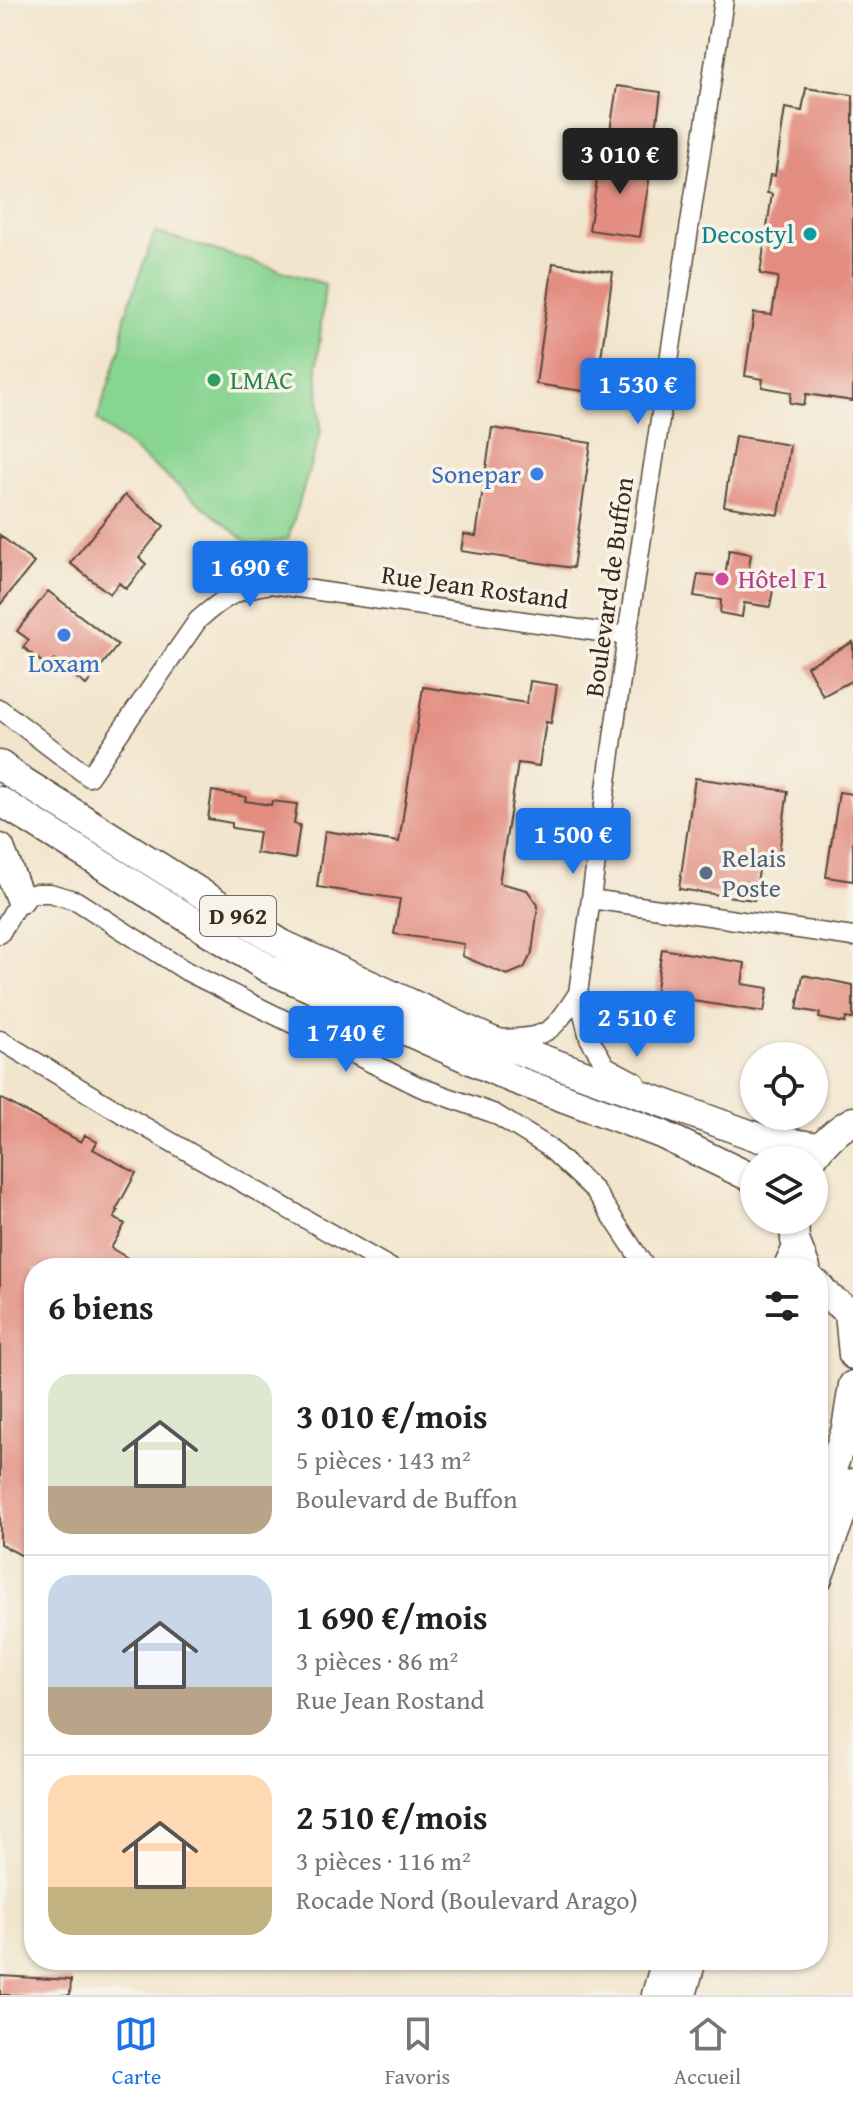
<!DOCTYPE html>
<html lang="fr">
<meta charset="utf-8">
<style>
body{margin:0;font-family:"Gentium Book Plus",serif;background:#f2f2f2;color:#222;height:100vh;display:flex;flex-direction:column;font-size:30px;white-space:nowrap}
*{box-sizing:border-box;margin:0}
p{font-size:26px;color:#767676}
.icon{flex:none;width:44px;height:44px;fill:none;stroke:currentColor;stroke-width:2;stroke-linecap:round;stroke-linejoin:round}
.map{position:relative;flex:1;overflow:hidden}
.side{position:absolute;left:24px;top:1258px;width:804px;height:712px;display:flex;flex-direction:column;background:#fff;border-radius:32px;box-shadow:0 2px 6px #0004}
.side>*{flex:none}
.buttons{position:absolute;left:740px;top:1042px;display:grid;gap:16px}
.buttons a{display:grid;place-items:center;width:88px;height:88px;border-radius:50%;background:#fff;box-shadow:0 2px 6px #0004;font-size:40px}
.price{position:absolute;translate:-50% -68px;padding:0 18px;border-radius:8px;background:#1a73e8;color:#fff;font-size:26px;line-height:52px;filter:drop-shadow(0 2px 4px #0008)}
.price::after{content:'';position:absolute;left:50%;top:48px;width:24px;height:18px;margin-left:-12px;background:inherit;clip-path:polygon(0 0,100% 0,50% 100%)}
.price.active{background:#222;color:#fff}
ul{padding:0;list-style:none}
li{display:flex;align-items:center;gap:24px;height:200px;padding:0 24px}
li+li{border-top:2px solid #e0e0e0}
li span{display:grid;place-items:center;flex:none;width:224px;height:160px;border-radius:24px;color:#555}
li>.icon{margin-inline-start:auto}
span .icon{width:96px;height:96px;fill:#fffc;stroke-width:1}
li b{font-size:34px}
h2{display:flex;justify-content:space-between;align-items:center;height:96px;padding:0 24px;font-size:34px}
.tabs{display:flex;justify-content:space-around;align-items:center;height:112px;border-top:2px solid #e0e0e0;background:#fff;font-size:22px;color:#767676}
.tabs a{display:grid;justify-items:center;gap:4px}
.tabs .active{color:#1a73e8}
.map>svg:first-child{display:block}
.green{fill:#88d491;stroke:#627f58;stroke-width:2}
.building{fill:#e38d81}
.lines{fill:none;stroke-linecap:round;stroke-linejoin:round}
.street-casing{stroke:#564638;stroke-width:21}
.primary-casing{stroke:#564638;stroke-width:31}
.street{stroke:#fff;stroke-width:18}
.primary{stroke:#fff;stroke-width:28}
.culture-dot{fill:#0f9aa8;stroke:#f7f3e8;stroke-width:3}
.leisure-dot{fill:#2e9e5b;stroke:#f7f3e8;stroke-width:3}
.shop-dot{fill:#3f7fe0;stroke:#f7f3e8;stroke-width:3}
.hotel-dot{fill:#d1479c;stroke:#f7f3e8;stroke-width:3}
.service-dot{fill:#5c6f8a;stroke:#f7f3e8;stroke-width:3}
.labels{text-anchor:middle;stroke-width:7;stroke-linejoin:round;paint-order:stroke}
.shield{fill:#f7f3e8;stroke:#73665b;stroke-width:2}
.shield-label{font-size:24px;font-weight:bold;fill:#3b2a1e}
.culture-label{font-size:26px;fill:#0d838f;stroke:#f7f3e8;text-anchor:end}
.leisure-label{font-size:26px;fill:#27864d;stroke:#f7f3e8;text-anchor:start}
.shop-label{font-size:26px;fill:#366cbe;stroke:#f7f3e8;text-anchor:end}
.hotel-label{font-size:26px;fill:#b23c85;stroke:#f7f3e8;text-anchor:start}
.street-label{font-size:26px;fill:#3b2a1e;stroke:#f7f3e8}
.service-label{font-size:26px;fill:#4e5e75;stroke:#f7f3e8;text-anchor:start}
</style>
<div class="map">
<svg width="853" height="1995" viewBox="0 0 853 1995">
<rect width="100%" height="100%" fill="#f7f3e8"/>
<filter id="ink" filterUnits="userSpaceOnUse"><feTurbulence type="fractalNoise" baseFrequency=".0125" numOctaves="2"/><feDisplacementMap in="SourceGraphic" scale="16" xChannelSelector="R" yChannelSelector="G"/><feConvolveMatrix kernelMatrix="1 2 1 2 8 2 1 2 1" color-interpolation-filters="sRGB"/></filter>
<filter id="wash" filterUnits="userSpaceOnUse"><feTurbulence type="fractalNoise" baseFrequency=".006" numOctaves="4" result="noise"/><feDisplacementMap in="SourceGraphic" scale="32" xChannelSelector="R" yChannelSelector="G"/><feGaussianBlur stdDeviation="1.8" result="paint"/><feColorMatrix in="noise" values="0 0 0 0 0 0 0 0 0 0 0 0 0 0 0 0 0 1.4 0 .05"/><feComposite in="paint" operator="in"/></filter>
<g filter="url(#wash)">
<rect width="100%" height="100%" fill="#f2e5cd"/>
<path class="green" d="M155 232 325 284 317 366 321 431 288 539 252 546 97 420 121 346 125 316Z"/>
<g id="blocks">
<path class="building" d="M617 86 661 92 655 137 610 131Z
M806 88 853 95V401L806 394 804 405 790 403 791 392 762 387 763 379 745 376 754 313 772 315 778 277 760 274 772 194 767 193 770 175 775 176 785 108 802 111Z
M601 155 652 162 640 237 589 230Z
M553 263 613 272 596 393 536 384Z
M492 428 591 443 573 568 461 551 464 534 476 536Z
M735 436 790 445 779 515 724 506Z
M125 495 164 526 139 558 146 564 126 589 119 583 110 594 70 563Z
M0 535 34 563 0 605Z
M729 550 751 554 747 581 774 584 770 607 744 603 742 617 720 613 721 600 694 596 698 574 725 577Z
M48 591 118 645 86 685 54 660 48 667 23 647 29 640 17 631Z
M853 642V680L823 696 807 666Z
M530 681 557 685 551 723 546 722 539 766 518 763 499 883 527 890 538 905 532 953 524 968 507 975 462 956 464 944 394 934 400 899 317 887 325 831 399 842 423 687 527 703Z
M695 778 788 791 777 866 760 864 754 900 679 889Z
M212 791 246 797 245 801 271 805 272 801 297 804 294 824 300 825 295 859 256 853 259 832 232 828V823L208 819Z
M839 792 853 794V881L826 877Z
M662 949 745 963 742 984 768 988 764 1012 655 995Z
M803 975 853 985V1019L846 1018 845 1023 829 1020 819 1018 820 1013 797 1009Z
M0 1098 81 1142 85 1135 97 1142 93 1149 136 1173 116 1210 118 1211 114 1218 125 1224 111 1248 144 1268H34V1548L28 1559 0 1544Z
M0 1976 71 1980 70 1995H0Z"/>
</g>
</g>
<g filter="url(#ink)">
<use href="#blocks" fill-opacity="0" stroke="#564638" stroke-width="2"/>
<g class="lines">
<g class="street-casing">
<path id="street" d="M0 709 89 777 198 620C224 597 237 589 271 584L627 636
M591 899 853 937
M0 934 20 899 35 893H50L77 901 186 971 420 1087 495 1114 547 1146 595 1191 646 1268
M502 1039C551 1037 552 1032 578 993
M0 1040 126 1116 391 1268
M636 1082 606 1066 589 1038 578 993 627 636 724 0
M782 1268 795 1240"/>
</g>
<g class="primary-casing">
<path id="primary" d="M0 765 16 777 282 944 490 1040 760 1138 819 1147
M0 801 269 969 513 1079 661 1134 754 1179
M0 848 20 899
M811 1160C822 1143 835 1131 853 1121
M794 1220 795 1240 806 1268
M818 1285 828 1297 853 1314
M849 1313 853 1355
M818 1510 846 1429 853 1385
M818 1578 853 1483
M656 1995 666 1960
M682 1995 692 1960"/>
</g>
<use href="#street" class="street"/>
<use href="#primary" class="primary"/>
</g>
</g>
<circle class="culture-dot" cx="810" cy="234" r="8"/>
<circle class="leisure-dot" cx="214" cy="380" r="8"/>
<g class="shop-dot">
<circle cx="537" cy="474" r="8"/>
<circle cx="64" cy="635" r="8"/>
</g>
<circle class="hotel-dot" cx="722" cy="579" r="8"/>
<circle class="service-dot" cx="706" cy="873" r="8"/>
<g class="labels">
<rect class="shield" x="200" y="896" width="76" height="40" rx="6"/>
<g class="shield-label">
<text x="238" y="924">D 962</text>
</g>
<g class="culture-label">
<text x="794" y="243">Decostyl</text>
</g>
<g class="leisure-label">
<text x="230" y="389">LMAC</text>
</g>
<g class="shop-label">
<text x="521" y="483">Sonepar</text>
<text x="64" y="672" text-anchor="middle">Loxam</text>
</g>
<g class="hotel-label">
<text x="738" y="588">Hôtel F1</text>
</g>
<g class="street-label">
<text transform="translate(475 587) rotate(8)" y="9">Rue Jean Rostand</text>
<text transform="translate(609 587) rotate(-82)" y="9">Boulevard de Buffon</text>
</g>
<g class="service-label">
<text x="722" y="867">Relais<tspan x="722" dy="30">Poste</tspan></text>
</g>
</g>
</svg>
<div class="buttons">
<a><svg class="icon" aria-label="locate" viewBox="0 0 24 24"><circle cx="12" cy="12" r="6"/><path d="M12 2v4M12 18v4M2 12h4M18 12h4"/></svg></a>
<a><svg class="icon" aria-label="layers" viewBox="0 0 24 24"><path d="M12 4l9 5-9 5-9-5zM3 14l9 5 9-5"/></svg></a>
</div>
<b class="price active" style="left:620px;top:196px">3 010 €</b>
<b class="price" style="left:638px;top:426px">1 530 €</b>
<b class="price" style="left:250px;top:609px">1 690 €</b>
<b class="price" style="left:573px;top:876px">1 500 €</b>
<b class="price" style="left:637px;top:1059px">2 510 €</b>
<b class="price" style="left:346px;top:1074px">1 740 €</b>
<section class="side">
<h2>6 biens<svg class="icon" aria-label="filters" viewBox="0 0 24 24"><path d="M4 7h16M4 17h16"/><circle cx="9" cy="7" r="2"/><circle cx="15" cy="17" r="2"/></svg></h2>
<ul>
<li><span style="background:linear-gradient(#dfe7d0 70%,#b9a48a 0)"><svg class="icon" aria-label="home" viewBox="0 0 24 24"><path d="M3 11l9-7 9 7M6 9v11h12V9"/></svg></span><div><b>3 010 €/mois</b><p>5 pièces · 143 m²</p><p>Boulevard de Buffon</p></div></li>
<li><span style="background:linear-gradient(#c9d6e8 70%,#b9a48a 0)"><svg class="icon" aria-label="home" viewBox="0 0 24 24"><path d="M3 11l9-7 9 7M6 9v11h12V9"/></svg></span><div><b>1 690 €/mois</b><p>3 pièces · 86 m²</p><p>Rue Jean Rostand</p></div></li>
<li><span style="background:linear-gradient(#ffd9b3 70%,#c2b280 0)"><svg class="icon" aria-label="home" viewBox="0 0 24 24"><path d="M3 11l9-7 9 7M6 9v11h12V9"/></svg></span><div><b>2 510 €/mois</b><p>3 pièces · 116 m²</p><p>Rocade Nord (Boulevard Arago)</p></div></li>
</ul>
</section>
</div>
<nav class="tabs">
<a class="active"><svg class="icon" aria-label="map" viewBox="0 0 24 24"><path d="M3 6l6-2 6 2 6-2v14l-6 2-6-2-6 2zM9 4v14M15 6v14"/></svg>Carte</a>
<a><svg class="icon" aria-label="saved" viewBox="0 0 24 24"><path d="M7 4h10v16l-5-4-5 4z"/></svg>Favoris</a>
<a><svg class="icon" aria-label="home" viewBox="0 0 24 24"><path d="M3 11l9-7 9 7M6 9v11h12V9"/></svg>Accueil</a>
</nav>
